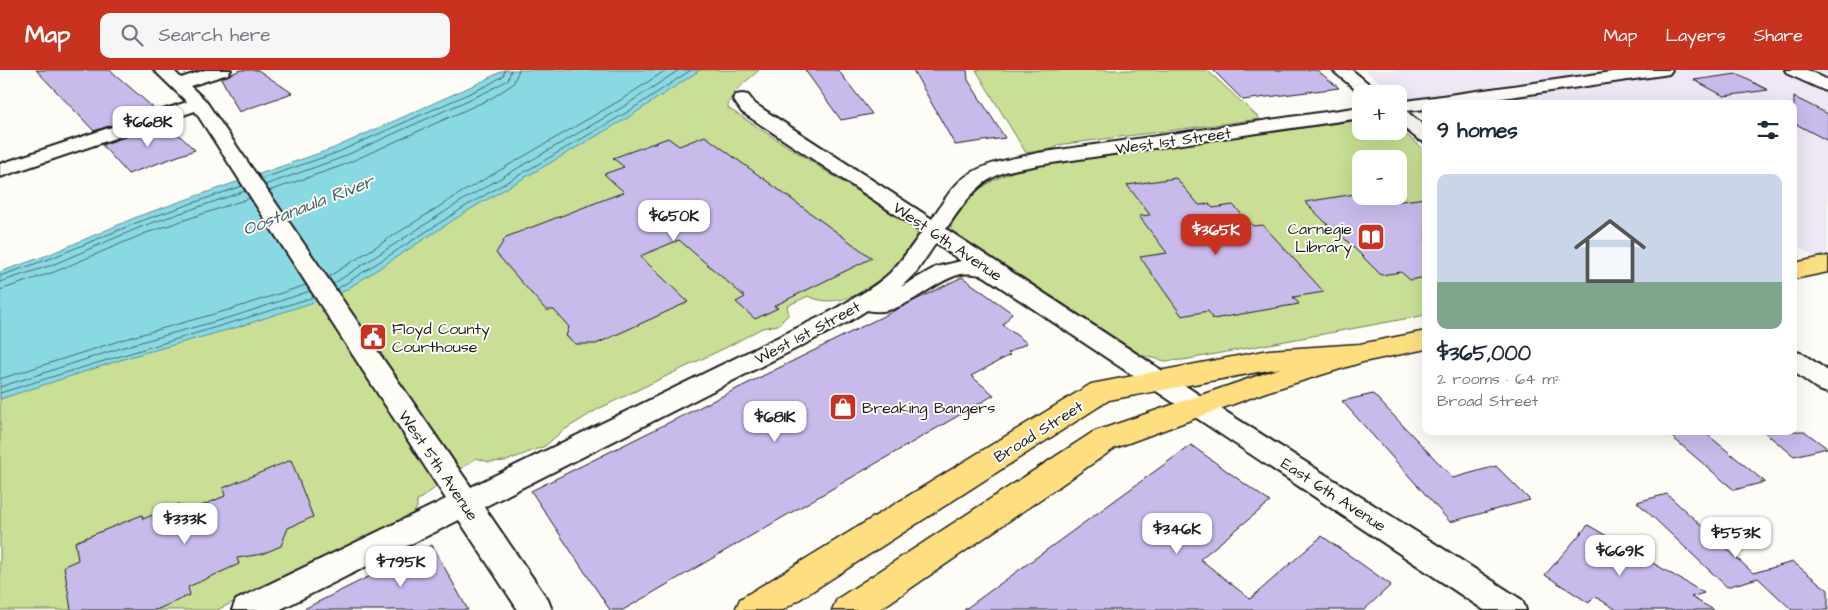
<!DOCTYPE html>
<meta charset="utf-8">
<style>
body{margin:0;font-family:"Architects Daughter",sans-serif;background:#f6f6f7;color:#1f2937;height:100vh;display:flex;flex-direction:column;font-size:19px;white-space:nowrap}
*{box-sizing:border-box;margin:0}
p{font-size:16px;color:#747a83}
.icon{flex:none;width:28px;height:28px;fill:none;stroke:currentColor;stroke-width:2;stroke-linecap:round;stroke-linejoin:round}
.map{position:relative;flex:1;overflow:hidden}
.panel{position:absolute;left:1422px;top:30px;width:375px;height:335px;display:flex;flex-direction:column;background:#fff;border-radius:10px;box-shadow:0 5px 20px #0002}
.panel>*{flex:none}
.tools{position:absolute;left:1352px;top:15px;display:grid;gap:10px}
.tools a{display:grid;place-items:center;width:55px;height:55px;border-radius:10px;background:#fff;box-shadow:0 5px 20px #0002;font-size:25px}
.price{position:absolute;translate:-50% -42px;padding:0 11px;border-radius:10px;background:#fff;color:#222;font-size:16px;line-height:32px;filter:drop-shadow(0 1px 2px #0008)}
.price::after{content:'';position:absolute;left:50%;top:30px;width:15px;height:11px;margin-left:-8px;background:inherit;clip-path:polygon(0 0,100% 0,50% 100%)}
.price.active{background:#c8321e;color:#fff}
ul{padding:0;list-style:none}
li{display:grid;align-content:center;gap:10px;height:265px;padding:0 15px}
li+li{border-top:1px solid #e0e1e3}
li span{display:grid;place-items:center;height:155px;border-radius:10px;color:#555}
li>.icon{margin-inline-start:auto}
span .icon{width:90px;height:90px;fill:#fffc;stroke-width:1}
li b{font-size:21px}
h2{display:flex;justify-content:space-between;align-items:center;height:60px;padding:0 15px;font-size:21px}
header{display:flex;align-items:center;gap:30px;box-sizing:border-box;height:70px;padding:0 25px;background:#c8321e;color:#fff}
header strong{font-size:24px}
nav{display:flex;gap:28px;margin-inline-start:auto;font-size:18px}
.search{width:350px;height:45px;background:#f6f6f7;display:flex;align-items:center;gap:12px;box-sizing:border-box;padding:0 18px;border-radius:10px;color:#747a83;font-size:19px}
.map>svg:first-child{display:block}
.built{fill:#ede8f4}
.green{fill:#c8df95;stroke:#727e58;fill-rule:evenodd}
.water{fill:#89d9e3;stroke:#5d8d93}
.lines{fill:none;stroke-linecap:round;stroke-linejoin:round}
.shore{stroke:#48686c;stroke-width:1}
.building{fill:#c8bbec;stroke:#1c1c1c}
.minor-casing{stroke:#1c1c1c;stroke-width:4}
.major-casing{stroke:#1c1c1c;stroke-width:3}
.minor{fill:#fdfcf7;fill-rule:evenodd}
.major{fill:#fedf80;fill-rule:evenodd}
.labels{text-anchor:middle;stroke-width:4;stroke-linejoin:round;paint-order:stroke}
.street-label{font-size:16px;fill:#1c1c1c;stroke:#fdfcf7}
.poi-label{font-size:16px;fill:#1c1c1c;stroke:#fdfcf7;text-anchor:start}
.water-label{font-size:18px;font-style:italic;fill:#425e62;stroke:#fdfcf7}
</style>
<header>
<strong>Map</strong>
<div class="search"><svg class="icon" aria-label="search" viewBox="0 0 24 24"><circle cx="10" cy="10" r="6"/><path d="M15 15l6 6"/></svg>Search here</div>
<nav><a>Map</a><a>Layers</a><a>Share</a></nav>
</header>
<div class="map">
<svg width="1828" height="540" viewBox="0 0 1828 540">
<rect width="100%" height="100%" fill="#fdfcf7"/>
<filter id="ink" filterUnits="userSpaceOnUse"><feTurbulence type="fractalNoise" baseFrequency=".02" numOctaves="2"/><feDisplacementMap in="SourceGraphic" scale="10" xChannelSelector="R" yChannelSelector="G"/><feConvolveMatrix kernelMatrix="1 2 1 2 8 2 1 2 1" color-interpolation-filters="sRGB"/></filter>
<g filter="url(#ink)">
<path class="built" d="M1364 0H1828V195L1797 176 1794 177V34H1426V49L1399 27V24H1394Z"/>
<path class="green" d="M603 0H759C749 10 728 23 728 38L914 158 917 164 916 170C907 181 898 197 886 206 864 224 834 239 808 226L787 236 789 244 778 255 762 258 729 276 598 339 561 362 545 376 506 391 489 392 476 388 417 431V438L411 446 217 540H0V248Z
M976 0H1207L1260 49 1057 75 1056 78 1026 83Z
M1361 50V61H1399V59L1426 81V245L1183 290 1166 291 1143 286 951 160C952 149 957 145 963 136 984 109 1011 102 1043 93ZM1361 89H1399V126H1361Z"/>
<path class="water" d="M504 0H700L629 47 469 140 341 223 238 257 133 286 0 329V202L48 185 139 146 334 78 483 11Z"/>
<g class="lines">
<path class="shore" d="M261 109 336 83 486 16 503 6 505 0
M265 115 338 89 488 21 508 10 511 0
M269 121 341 96 492 28 513 14 519 0
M0 206 49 189 141 151 242 116
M328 207 459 124 619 31 666 0
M0 212 52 195 143 156 245 121
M333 214 463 130 623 37 679 0
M337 219 466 136 626 43 691 0
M0 220 54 202 146 163 250 128
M0 309 128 268 232 239 306 215
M0 317 130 275 235 246 310 221
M0 323C104 290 210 260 314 227"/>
</g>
<path class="building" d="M36 0H110L156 40 94 61Z
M241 0H258L292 23 239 42 221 8Z
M805 0H838L872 44 841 50Z
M913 0H967L968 10 1005 68 955 75Z
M1213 0H1317L1339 18 1243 30Z
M1737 4 1768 20 1724 26 1694 10Z
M1794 27 1828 44V71L1794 53Z
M166 53 195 80 128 104 102 75Z
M705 66 872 188 774 236 778 238 755 249 736 232 745 227 679 170 640 186 688 232 596 274H576L566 266 569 257 554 240H546L496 183 506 167 624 122 604 104 624 97 613 88 668 68 679 76Z
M1176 108 1199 135 1209 134 1213 138 1233 135 1253 156 1263 155 1324 222 1293 227 1299 234 1213 249 1208 241 1182 246 1140 187 1167 183 1139 146 1150 145 1127 115Z
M1361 123V126H1386L1393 132 1426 128V207L1410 210 1401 202 1381 205 1333 157H1330L1305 132Z
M962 207 1012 243 1003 255 1027 273 1008 283 1010 285 971 306 994 325 623 540H610L531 421Z
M1373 324 1453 408 1496 396 1530 430 1450 452 1342 331Z
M1665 361H1703L1765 412 1734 420Z
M1763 361H1804L1827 378 1794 386Z
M1191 375 1270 432 1200 489 1250 529 1322 466 1391 515 1364 540H964Z
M291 390 313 447 288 458 281 476 262 484 237 488 239 494 188 517 190 525 156 540H71L64 496 78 490 75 472 142 445 143 449 179 434 182 444 225 426 223 418Z
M1667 424 1753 503 1793 492 1828 520V540H1792L1758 508 1727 517 1637 432Z
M1588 455 1704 523 1691 527 1714 540H1617L1594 526 1589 533 1545 505Z
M432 475 468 540H302Z"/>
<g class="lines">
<g class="minor-casing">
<path id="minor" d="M154 0H173L181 8 205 0H231L228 4 190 16 205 30 471 417 830 242C850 230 873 219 890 203 902 190 912 176 922 162L742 42 733 29 736 25 742 24 748 25 755 34 932 149C939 138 946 126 955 116 976 93 1009 90 1038 83L1361 37V48L1038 95C1026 98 1011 99 1000 104 974 115 961 138 946 159L1207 330 1453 485 1522 530 1526 540H1484L984 206C977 204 968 203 961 204 931 211 901 249 867 240L848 252 484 437 548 530 552 540H518L459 450 279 540H232L236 530 446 429 195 41 0 107V94L187 32ZM936 173 961 191 936 197 901 217 917 201Z
M1332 0H1352L1381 24H1361Z
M1626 0H1672L1669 4 1663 5 1461 34H1426V39L1406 41 1426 57V72L1419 70 1399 54V32Z
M1785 0H1807L1828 10V22L1788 4Z
M1794 281 1803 284 1828 301V323L1819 320 1794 302Z"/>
</g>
<g class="major-casing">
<path id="major" d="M1828 186V202L1794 209V193Z
M1426 261V279L1363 292 1266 322 1115 378 879 540H832L837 529 1093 362 1280 298 1109 330 783 540H735L740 529 1091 314 1269 280 1360 274Z"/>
</g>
<use href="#minor" class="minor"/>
<use href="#major" class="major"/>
</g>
</g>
<defs>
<g id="library-square" transform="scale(1.4375)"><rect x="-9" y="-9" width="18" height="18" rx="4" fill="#c8321e" stroke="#fdfcf7"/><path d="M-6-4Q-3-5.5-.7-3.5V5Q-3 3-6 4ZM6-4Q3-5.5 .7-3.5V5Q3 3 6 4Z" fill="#fff"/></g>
<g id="civic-square" transform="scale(1.4375)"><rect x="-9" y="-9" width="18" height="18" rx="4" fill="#c8321e" stroke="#fdfcf7"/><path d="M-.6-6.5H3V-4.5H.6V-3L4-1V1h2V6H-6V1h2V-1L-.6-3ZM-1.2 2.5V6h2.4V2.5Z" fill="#fff"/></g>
<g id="shop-square" transform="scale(1.4375)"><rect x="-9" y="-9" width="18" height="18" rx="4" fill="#c8321e" stroke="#fdfcf7"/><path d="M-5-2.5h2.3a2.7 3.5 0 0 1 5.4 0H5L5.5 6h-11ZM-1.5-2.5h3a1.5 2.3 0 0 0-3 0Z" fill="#fff"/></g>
</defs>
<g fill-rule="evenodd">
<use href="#library-square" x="1371" y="167"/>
<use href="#civic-square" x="373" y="267"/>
<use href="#shop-square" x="843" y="337"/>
</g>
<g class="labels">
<g class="street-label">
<text transform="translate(1173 70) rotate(-8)" y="6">West 1st Street</text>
<text transform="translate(948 171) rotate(34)" y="6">West 6th Avenue</text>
<text transform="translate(807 262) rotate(-28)" y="6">West 1st Street</text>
<text transform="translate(1038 361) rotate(-32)" y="6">Broad Street</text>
<text transform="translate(439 395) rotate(56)" y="6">West 5th Avenue</text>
<text transform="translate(1334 424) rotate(33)" y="6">East 6th Avenue</text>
</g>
<g class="poi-label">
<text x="1352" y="164" text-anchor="end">Carnegie<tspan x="1352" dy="18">Library</tspan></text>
<text x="392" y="264">Floyd County<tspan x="392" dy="18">Courthouse</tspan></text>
<text x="862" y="343">Breaking Bangers</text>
</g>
<g class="water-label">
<text transform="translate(308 135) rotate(-21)" y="6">Oostanaula River</text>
</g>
</g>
</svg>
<div class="tools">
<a>+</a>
<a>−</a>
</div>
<b class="price" style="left:148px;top:78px">$668K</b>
<b class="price" style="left:674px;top:172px">$650K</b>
<b class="price active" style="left:1216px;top:186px">$365K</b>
<b class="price" style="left:775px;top:373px">$681K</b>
<b class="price" style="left:185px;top:475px">$333K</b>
<b class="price" style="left:1177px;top:485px">$346K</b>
<b class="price" style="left:1736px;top:489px">$553K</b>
<b class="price" style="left:1620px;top:507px">$669K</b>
<b class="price" style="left:401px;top:518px">$795K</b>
<section class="panel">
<h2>9 homes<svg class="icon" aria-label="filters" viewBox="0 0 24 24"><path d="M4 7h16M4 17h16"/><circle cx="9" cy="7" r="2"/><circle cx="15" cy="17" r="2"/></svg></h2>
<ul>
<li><span style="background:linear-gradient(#c9d6e8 70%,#7fa58c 0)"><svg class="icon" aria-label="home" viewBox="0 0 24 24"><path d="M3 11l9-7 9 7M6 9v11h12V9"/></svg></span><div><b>$365,000</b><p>2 rooms · 64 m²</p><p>Broad Street</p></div></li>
</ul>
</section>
</div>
